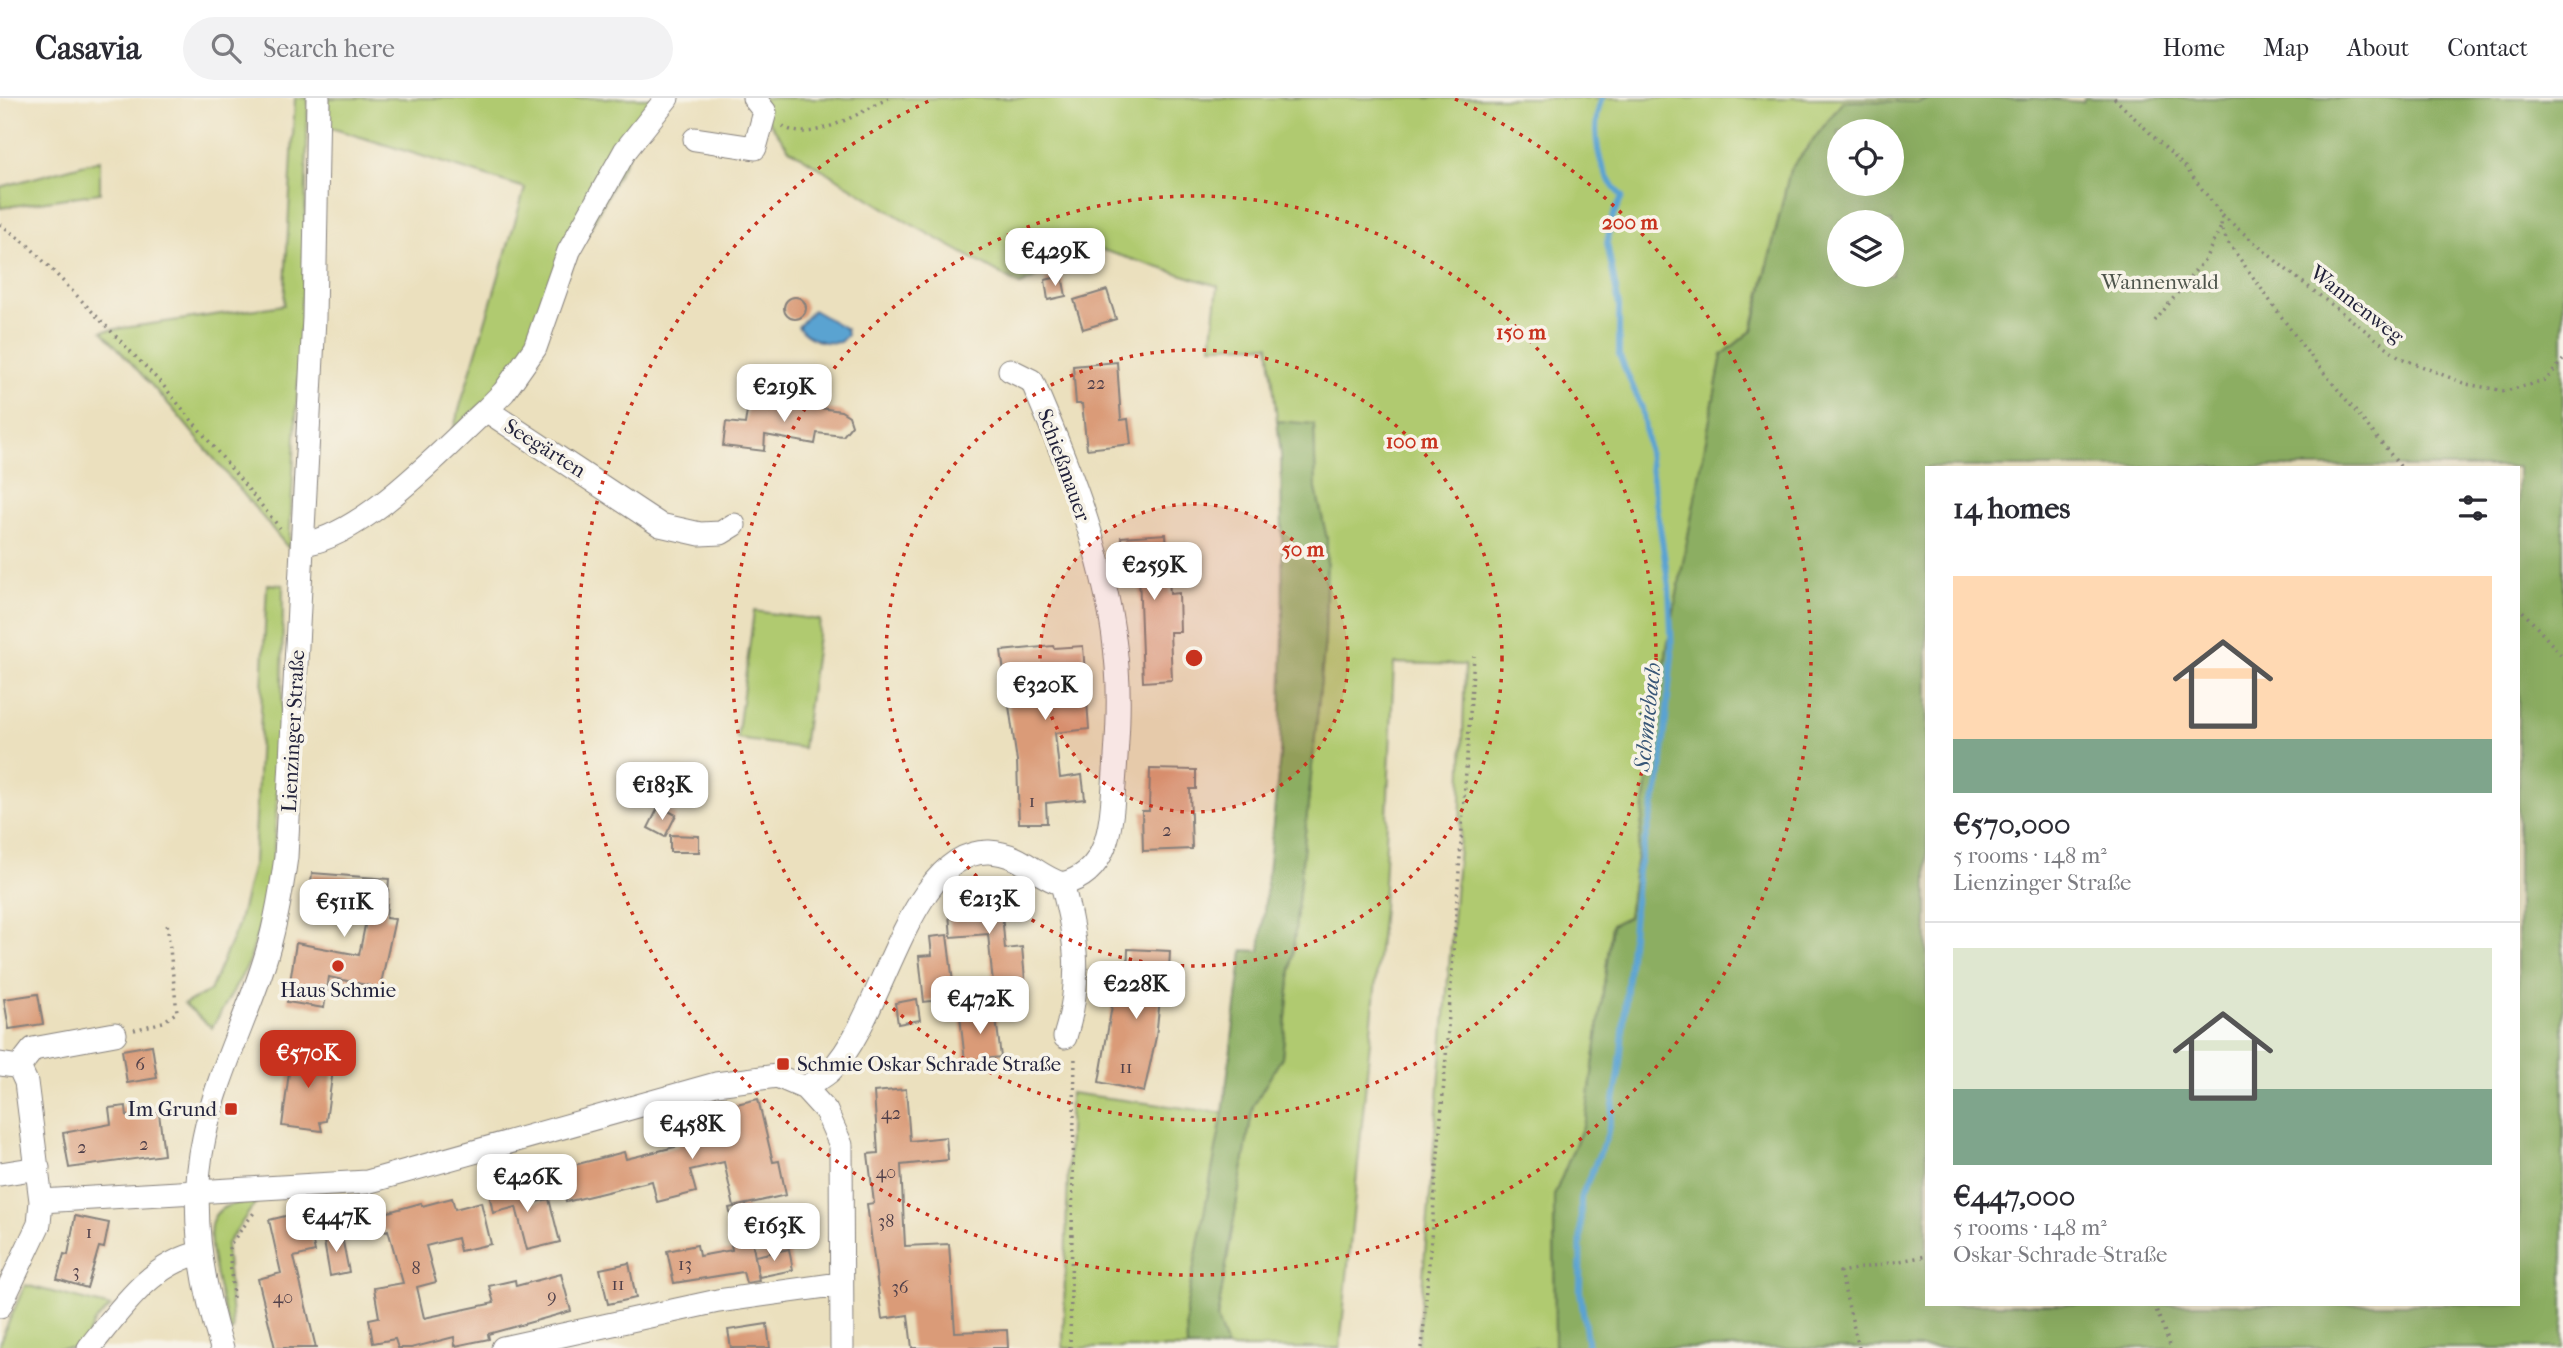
<!DOCTYPE html>
<meta charset="utf-8">
<style>
body{margin:0;font-family:"IM FELL French Canon",serif;background:#f2f2f3;color:#2b2b33;height:100vh;display:flex;flex-direction:column;font-size:26px;white-space:nowrap}
*{box-sizing:border-box;margin:0}
p{font-size:23px;color:#7c7c81}
.icon{flex:none;width:38px;height:38px;fill:none;stroke:currentColor;stroke-width:2;stroke-linecap:round;stroke-linejoin:round}
.map{position:relative;flex:1;overflow:hidden}
.panel{position:absolute;left:1925px;top:368px;width:595px;height:840px;display:flex;flex-direction:column;background:#fff;border-radius:0px;box-shadow:0 7px 28px #0002}
.panel>*{flex:none}
.tools{position:absolute;left:1827px;top:21px;display:grid;gap:14px}
.tools a{display:grid;place-items:center;width:77px;height:77px;border-radius:50%;background:#fff;box-shadow:0 7px 28px #0002;font-size:35px}
.price{position:absolute;translate:-50% -60px;padding:0 16px;border-radius:14px;background:#fff;color:#222;font-size:23px;line-height:46px;filter:drop-shadow(0 2px 4px #0008)}
.price::after{content:'';position:absolute;left:50%;top:42px;width:21px;height:16px;margin-left:-10px;background:inherit;clip-path:polygon(0 0,100% 0,50% 100%)}
.price.selected{background:#c8321e;color:#fff}
ul{padding:0;list-style:none}
li{display:grid;align-content:center;gap:14px;height:371px;padding:0 28px}
li+li{border-top:2px solid #e1e1e2}
li span{display:grid;place-items:center;height:217px;border-radius:0px;color:#555}
li>.icon{margin-inline-start:auto}
span .icon{width:126px;height:126px;fill:#fffc;stroke-width:1}
li b{font-size:30px}
h2{display:flex;justify-content:space-between;align-items:center;height:84px;padding:0 28px;font-size:30px}
header{display:flex;align-items:center;gap:42px;box-sizing:border-box;height:98px;padding:0 35px;background:#fff;border-bottom:2px solid #e1e1e2}
header strong{font-size:33px}
nav{display:flex;gap:38px;margin-inline-start:auto;font-size:24px}
.search{width:490px;height:63px;background:#f2f2f3;display:flex;align-items:center;gap:18px;box-sizing:border-box;padding:0 24px;border-radius:38px;color:#7c7c81;font-size:26px}
.map>svg:first-child{display:block}
.green{fill:#b0ca70;stroke:#697656;stroke-width:2}
.forest{fill:#8cae62;stroke:#57684e;stroke-width:2;fill-rule:evenodd}
.water{fill:#5aa3d1;stroke:#3e6286;stroke-width:2}
.lines{fill:none;stroke-linecap:round;stroke-linejoin:round}
.stream{stroke:#5aa3d1;stroke-width:6}
.building{fill:#da9b78}
.minor-casing{stroke:#86817c;stroke-width:25}
.path{stroke:#86817c;stroke-width:3.5;stroke-dasharray:2 5;stroke-linecap:butt}
.minor{stroke:#fff;stroke-width:23}
.ring{fill:none;stroke:#c8321e;stroke-width:3.5;stroke-dasharray:3.5 7}
.poi-dot{fill:#c8321e;stroke:#f7f3e8;stroke-width:2.5}
.labels{text-anchor:middle;stroke-width:7;stroke-linejoin:round;paint-order:stroke}
.number-label{font-size:18px;fill:#50404a}
.park-label{font-size:21px;fill:#4d544b;stroke:#f7f3e8}
.street-label{font-size:21px;fill:#22223b;stroke:#f7f3e8}
.poi-label{font-size:21px;fill:#22223b;stroke:#f7f3e8}
.water-label{font-size:23px;font-style:italic;fill:#385677;stroke:#f7f3e8}
.centre{fill:#c8321e;stroke:#f7f3e8;stroke-width:3.5}
.ring-label{font-size:21px;text-anchor:middle;font-weight:bold;fill:#c8321e;stroke:#f7f3e8;stroke-width:7;stroke-linejoin:round;paint-order:stroke}
</style>
<header>
<strong>Casavia</strong>
<div class="search"><svg class="icon" aria-label="search" viewBox="0 0 24 24"><circle cx="10" cy="10" r="6"/><path d="M15 15l6 6"/></svg>Search here</div>
<nav><a>Home</a><a>Map</a><a>About</a><a>Contact</a></nav>
</header>
<div class="map">
<svg width="2563" height="1250" viewBox="0 0 2563 1250">
<rect width="100%" height="100%" fill="#f7f3e8"/>
<filter id="ink" filterUnits="userSpaceOnUse"><feTurbulence type="fractalNoise" baseFrequency=".0143" numOctaves="2"/><feDisplacementMap in="SourceGraphic" scale="14" xChannelSelector="R" yChannelSelector="G"/><feConvolveMatrix kernelMatrix="1 2 1 2 8 2 1 2 1" color-interpolation-filters="sRGB"/></filter>
<filter id="wash" filterUnits="userSpaceOnUse"><feTurbulence type="fractalNoise" baseFrequency=".00686" numOctaves="4" result="noise"/><feDisplacementMap in="SourceGraphic" scale="28" xChannelSelector="R" yChannelSelector="G"/><feGaussianBlur stdDeviation="1.57" result="paint"/><feColorMatrix in="noise" values="0 0 0 0 0 0 0 0 0 0 0 0 0 0 0 0 0 1.4 0 .05"/><feComposite in="paint" operator="in"/></filter>
<g filter="url(#wash)">
<rect width="100%" height="100%" fill="#ebe0be"/>
<path class="green" d="M295 0H308L304 172 289 451 172 310 102 233 284 207Z
M328 0H658L530 246 494 295 453 332 525 90 328 29Z
M752 0H1934L1918 4 1843 3 1790 72 1752 232 1722 257 1667 550 1628 819 1612 827 1586 1021 1554 1098 1555 1250H1417L1460 737 1465 567 1394 565 1383 810 1340 1250H1227L1217 1221 1253 1008 1282 959 1325 542 1327 441 1316 391 1314 327 1277 323 1269 247 1211 248 1218 188 1096 150 1020 187 909 125 789 51Z
M100 62V95L0 110V89Z
M267 486 283 487 282 622 272 784 249 865 212 930 184 906 210 893 238 827 254 763Z
M754 513 820 522 803 650 737 641Z
M1070 995 1223 1015 1186 1211 1187 1250H1063Z
M256 1104 226 1147 233 1232 230 1233C224 1212 203 1140 213 1121 221 1104 241 1105 256 1104Z
M25 1187 111 1209 95 1223 81 1250H0V1243Z"/>
<path class="forest" d="M1934 0H2034L2083 4 2084 0H2563V1250H1555L1554 1098 1586 1021 1612 827 1628 819 1667 550 1722 257 1753 232 1790 72 1844 3 1918 4ZM1839 33H1892V86H1839ZM1839 124H1892V177H1839ZM1927 369H2518V1206H1927Z
M1277 323 1314 326 1316 391 1327 441 1325 542 1282 959 1253 1008 1217 1221 1227 1250H1187L1186 1211 1223 1015 1243 852 1260 853 1280 656 1283 533 1281 358Z"/>
<path class="water" d="M813 212 846 231 847 237 840 244C824 246 809 242 798 229Z"/>
<g class="lines">
<path class="stream" d="M1588 1250 1580 1193 1581 1099 1607 1038 1619 976 1638 772 1661 675 1672 557 1669 489 1642 310 1619 257V208L1607 145 1611 124 1622 98C1597 76 1590 30 1602 0"/>
</g>
<g id="blocks">
<path class="building" d="M1062 178 1066 198 1048 202 1045 182Z
M1107 192 1116 221 1083 231 1074 202Z
M784 210a11 11 0 1 1 22 0a11 11 0 1 1-22 0Z
M1117 264 1121 322 1128 321 1131 346 1087 351 1082 306H1076L1073 268Z
M749 300 841 313 849 318 852 327 843 338 817 335 815 346 765 337 764 353 723 348 726 324 745 326Z
M1166 436 1170 496 1179 495 1180 534H1170L1172 582 1143 584 1139 475 1124 476 1121 439Z
M1053 548 1054 550 1083 548 1089 631 1055 635 1060 680 1082 677 1085 701 1046 705 1047 725H1019L1017 663 1001 553Z
M1150 671 1196 672V691H1190L1192 751 1143 753 1142 713H1149Z
M659 708 676 717 665 739 648 730Z
M670 737 699 738V754H670Z
M312 775 389 781 386 820 395 821 380 890 329 879 324 910 287 904 296 845 359 857 368 813 309 808Z
M1000 791 1005 851 1022 849 1026 892 994 895 988 836 951 839 948 804 970 794Z
M947 837 955 900 924 904 919 858 932 857 930 839Z
M1128 851 1170 853 1168 892 1161 891 1156 939 1144 994 1099 984 1113 902 1126 904Z
M38 896 43 926 9 931 4 901Z
M917 901 920 922 898 926 895 905Z
M995 913 1001 959 965 963 960 918Z
M152 947 157 980 127 985 122 952Z
M292 951 335 957 326 1023 320 1024 322 1033 282 1028Z
M906 991 910 1043 946 1039 948 1062 901 1067 905 1148 949 1146 955 1234 1007 1232 1008 1250H912L908 1217 882 1221 867 1106 874 1105 868 1056 878 1055 874 994Z
M758 1001 773 1064 779 1063 786 1097 734 1109 724 1064 690 1072 696 1094 657 1104 652 1083 566 1104 559 1071 624 1054 626 1061 679 1048 674 1026 716 1016 715 1011Z
M126 1008 127 1019 159 1015 164 1057 69 1070 63 1035 111 1026 109 1010Z
M521 1082 527 1106 549 1101 560 1144 527 1152 516 1109 493 1115 488 1090Z
M452 1100 455 1111 481 1104 491 1146 460 1153 457 1140 426 1148 436 1184 417 1189 424 1220 494 1205 489 1188 515 1182 516 1188 561 1176 571 1213 488 1236 489 1241 455 1248 454 1239 411 1250H398L395 1241 373 1245 369 1221 379 1219 374 1190 403 1185 388 1132 374 1136 370 1119 421 1105 422 1108Z
M746 1106 759 1183 746 1185 743 1174 674 1185 667 1153 697 1147 699 1158 732 1152 731 1146 737 1145 729 1110Z
M306 1113 315 1154 294 1159 316 1250H275L258 1181 281 1175 269 1122Z
M75 1118 109 1125 104 1150 99 1149 87 1190 57 1181 64 1156 68 1157Z
M341 1134 349 1174 330 1178 323 1138Z
M789 1151 793 1172 759 1179 755 1158Z
M629 1165 636 1200 608 1206 600 1171Z
M767 1226 770 1250H731L728 1232Z"/>
</g>
</g>
<g filter="url(#ink)">
<use href="#blocks" fill-opacity="0" stroke="#86817c" stroke-width="2"/>
<g class="lines">
<g class="minor-casing">
<path id="minor" d="M695 41 755 50 765 14 754 0
M1010 272 1032 283C1071 373 1110 471 1117 569 1120 608 1117 647 1114 687 1111 727 1109 775 1062 786
M486 312 504 294 535 250 569 153 625 53 667 0
M304 446C365 436 440 354 486 312L660 427 700 436 721 435 734 427
M1062 786C1077 841 1082 884 1065 939
M0 966 19 969 26 984 41 1103
M19 969 33 951 115 936
M805 990C813 984 824 979 831 972 883 921 909 752 989 754 1023 756 1034 777 1062 786
M0 1076 38 1070
M0 1208 39 1126 41 1103 367 1084 716 986 777 978 805 990 826 1013 841 1047 842 1250
M89 1250C120 1212 150 1166 200 1155
M222 1250C201 1183 189 1109 204 1040 216 980 244 926 263 868 275 832 281 796 286 759L314 220 318 0
M503 1250 718 1203 840 1186"/>
</g>
<path class="path" d="M2114 0 2186 70 2222 117 2221 129 2227 143 2304 250 2401 369
M783 28C809 48 864 12 889 0
M2222 117 2288 173 2401 260 2466 286 2505 293 2545 283 2563 262
M0 126 28 147 162 286 280 430
M2155 223 2205 161 2221 129
M2518 508 2563 559
M134 932 163 924 177 914 167 824
M233 1200 229 1148 256 1112
M2154 1206 2171 1250
M1070 1250 1075 958
M1422 1250 1446 959 1474 558
M1859 1250 1840 1174 1927 1158"/>
<use href="#minor" class="minor"/>
</g>
</g>
<circle cx="1194" cy="560" r="154" fill="#c8321e" fill-opacity=".12"/>
<g class="ring">
<circle cx="1194" cy="560" r="154"/>
<circle cx="1194" cy="560" r="308"/>
<circle cx="1194" cy="560" r="462"/>
<path d="M1455 1A617 617 0 1 1 933 1"/>
</g>
<g class="poi-dot">
<circle cx="338" cy="868" r="7"/>
<rect x="776" y="959" width="14" height="14" rx="3.5"/>
<rect x="224" y="1004" width="14" height="14" rx="3.5"/>
</g>
<g class="labels">
<g class="number-label">
<text x="1096" y="291">22</text>
<text x="1032" y="709">1</text>
<text x="1167" y="738">2</text>
<text x="140" y="972">6</text>
<text x="1126" y="975">11</text>
<text x="891" y="1021">42</text>
<text x="144" y="1052">2</text>
<text x="82" y="1055">2</text>
<text x="886" y="1080">40</text>
<text x="886" y="1129">38</text>
<text x="89" y="1140">1</text>
<text x="685" y="1172">13</text>
<text x="416" y="1176">8</text>
<text x="76" y="1179">3</text>
<text x="618" y="1192">11</text>
<text x="900" y="1195">36</text>
<text x="552" y="1204">9</text>
<text x="283" y="1205">40</text>
</g>
<g class="park-label">
<text x="2160" y="191">Wannenwald</text>
</g>
<g class="street-label">
<text transform="translate(2357 206) rotate(38)" y="7">Wannenweg</text>
<text transform="translate(545 350) rotate(32)" y="7">Seegärten</text>
<text transform="translate(1064 367) rotate(70)" y="7">Schießmauer</text>
<text transform="translate(293 633) rotate(-87)" y="7">Lienzinger Straße</text>
</g>
<g class="poi-label">
<text x="338" y="899">Haus Schmie</text>
<text x="797" y="973" text-anchor="start">Schmie Oskar Schrade Straße</text>
<text x="217" y="1018" text-anchor="end">Im Grund</text>
</g>
<g class="water-label">
<text transform="translate(1647 619) rotate(-84)" y="8">Schmiebach</text>
</g>
</g>
<circle cx="1194" cy="560" r="10" class="centre"/>
<g class="ring-label">
<text x="1630" y="131">200 m</text>
<text x="1521" y="241">150 m</text>
<text x="1412" y="350">100 m</text>
<text x="1303" y="458">50 m</text>
</g>
</svg>
<div class="tools">
<a><svg class="icon" aria-label="locate" viewBox="0 0 24 24"><circle cx="12" cy="12" r="6"/><path d="M12 2v4M12 18v4M2 12h4M18 12h4"/></svg></a>
<a><svg class="icon" aria-label="layers" viewBox="0 0 24 24"><path d="M12 4l9 5-9 5-9-5zM3 14l9 5 9-5"/></svg></a>
</div>
<b class="price" style="left:1055px;top:190px">€429K</b>
<b class="price" style="left:784px;top:326px">€219K</b>
<b class="price" style="left:1154px;top:504px">€259K</b>
<b class="price" style="left:1045px;top:624px">€320K</b>
<b class="price" style="left:662px;top:724px">€183K</b>
<b class="price" style="left:989px;top:838px">€213K</b>
<b class="price" style="left:344px;top:841px">€511K</b>
<b class="price" style="left:1136px;top:923px">€228K</b>
<b class="price" style="left:980px;top:938px">€472K</b>
<b class="price selected" style="left:308px;top:992px">€570K</b>
<b class="price" style="left:692px;top:1063px">€458K</b>
<b class="price" style="left:527px;top:1116px">€426K</b>
<b class="price" style="left:336px;top:1156px">€447K</b>
<b class="price" style="left:774px;top:1165px">€163K</b>
<section class="panel">
<h2>14 homes<svg class="icon" aria-label="filters" viewBox="0 0 24 24"><path d="M4 7h16M4 17h16"/><circle cx="9" cy="7" r="2"/><circle cx="15" cy="17" r="2"/></svg></h2>
<ul>
<li><span style="background:linear-gradient(#ffd9b3 75%,#7fa58c 0)"><svg class="icon" aria-label="home" viewBox="0 0 24 24"><path d="M3 11l9-7 9 7M6 9v11h12V9"/></svg></span><div><b>€570,000</b><p>5 rooms · 148 m²</p><p>Lienzinger Straße</p></div></li>
<li><span style="background:linear-gradient(#dfe7d0 65%,#7fa58c 0)"><svg class="icon" aria-label="home" viewBox="0 0 24 24"><path d="M3 11l9-7 9 7M6 9v11h12V9"/></svg></span><div><b>€447,000</b><p>5 rooms · 148 m²</p><p>Oskar-Schrade-Straße</p></div></li>
</ul>
</section>
</div>
